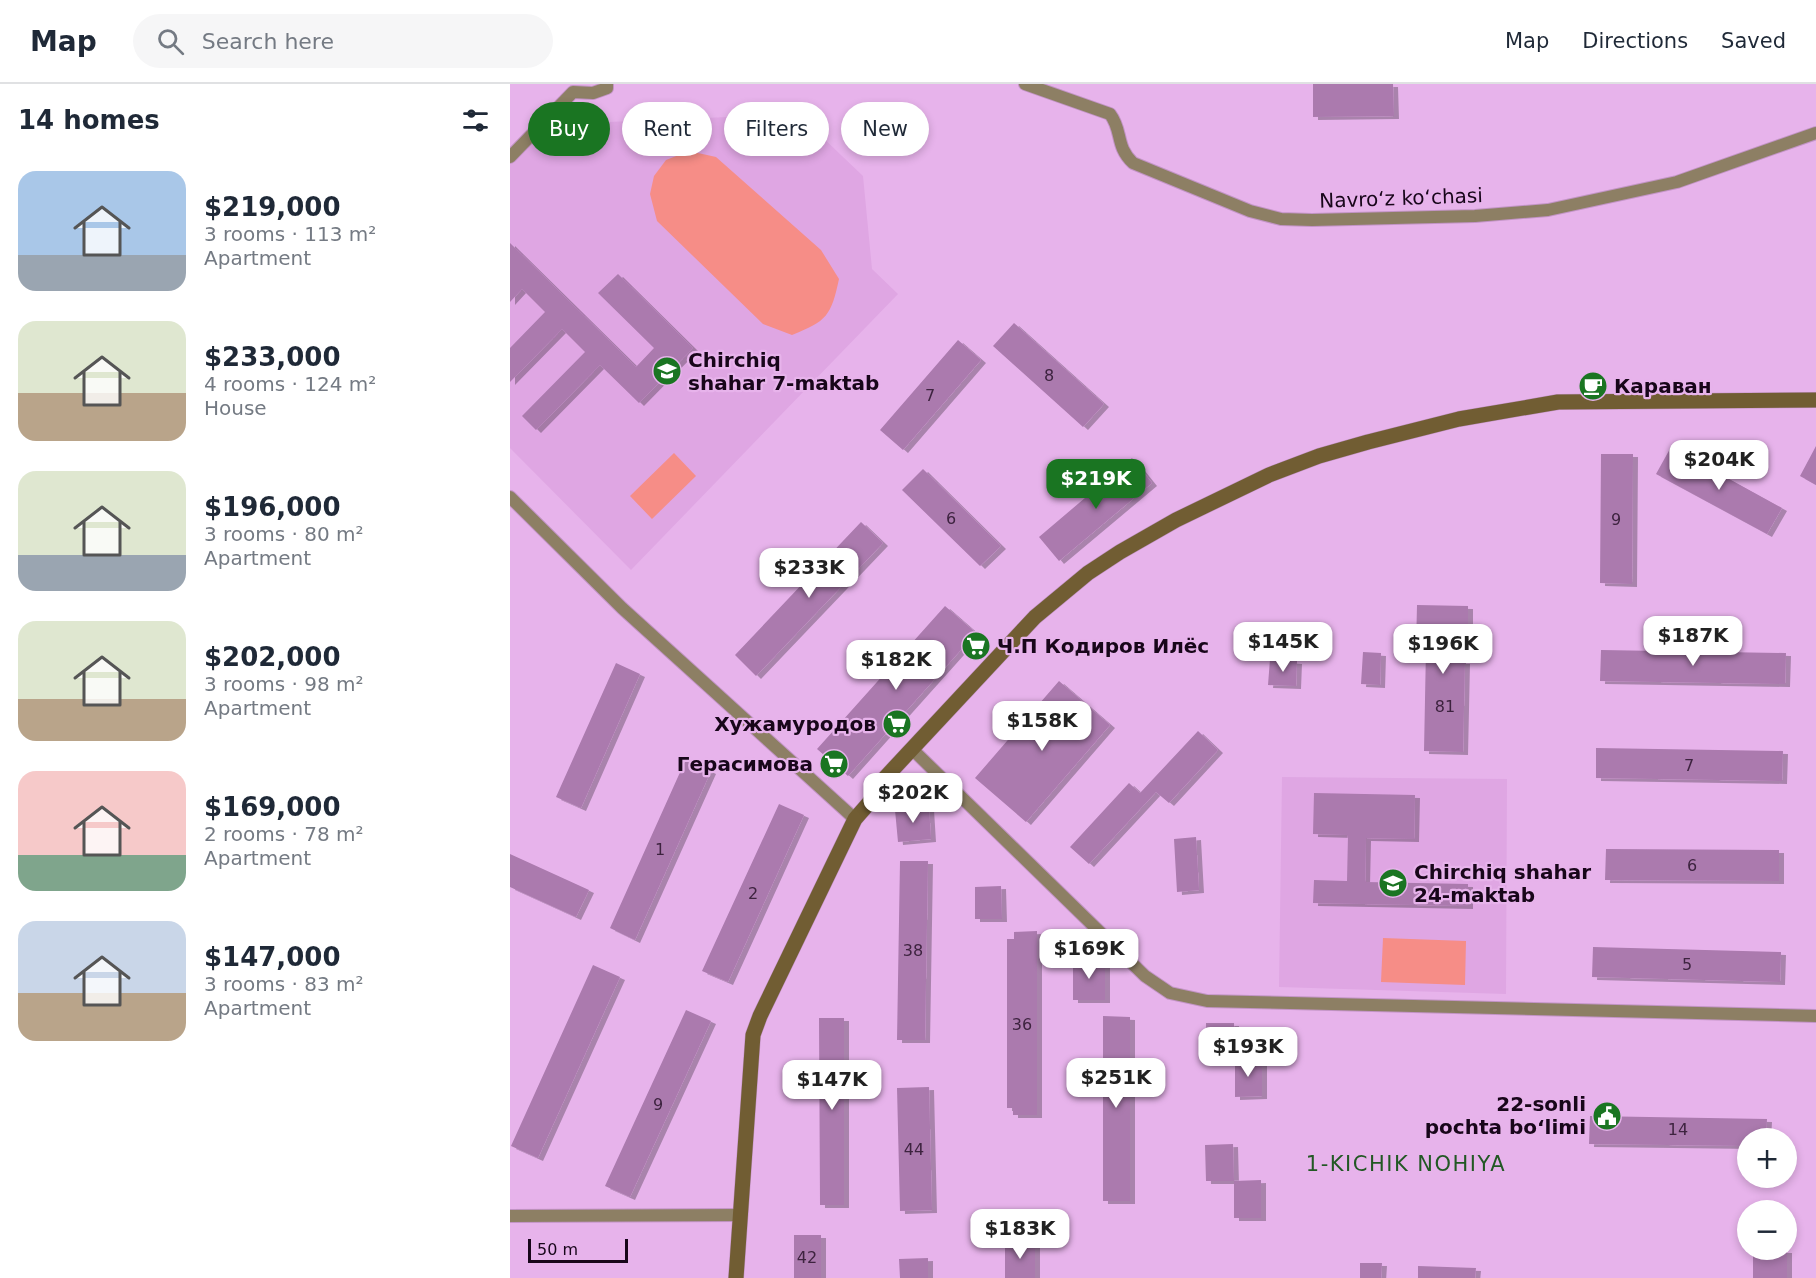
<!DOCTYPE html>
<meta charset="utf-8">
<style>
body{margin:0;font-family:"DejaVu Sans",sans-serif;background:#f6f6f7;color:#1f2937;height:100vh;display:flex;flex-direction:column;font-size:22px;white-space:nowrap}
*{box-sizing:border-box;margin:0}
p{font-size:20px;color:#747a83}
.icon{flex:none;width:33px;height:33px;fill:none;stroke:currentColor;stroke-width:2;stroke-linecap:round;stroke-linejoin:round}
.map{position:relative;flex:1;overflow:hidden}
.side{display:flex;flex-direction:column;background:#fff;width:510px}
.side>*{flex:none}
.top-card{position:absolute;left:18px;top:18px;width:570px;height:54px;display:flex;gap:12px}
.fabs{position:absolute;left:1227px;top:1044px;display:grid;gap:12px}
.fabs a{display:grid;place-items:center;width:60px;height:60px;border-radius:50%;background:#fff;box-shadow:0 3px 9px #0003;font-size:30px}
.scale{position:absolute;left:18px;bottom:15px;width:100px;box-sizing:border-box;padding-left:6px;border:3px solid #18061a;border-top:0;font-size:16px;line-height:21px;white-space:nowrap;color:#18061a;-webkit-text-stroke:4px #e7b3eb;paint-order:stroke}
.price{position:absolute;translate:-50% -51px;padding:0 14px;border-radius:12px;background:#fff;color:#222;font-size:20px;line-height:39px;filter:drop-shadow(0 2px 3px #0008)}
.price::after{content:'';position:absolute;left:50%;top:36px;width:18px;height:14px;margin-left:-9px;background:inherit;clip-path:polygon(0 0,100% 0,50% 100%)}
.price.on{background:#1a7522;color:#fff}
ul{padding:0;list-style:none}
li{display:flex;align-items:center;gap:18px;height:150px;padding:0 18px}
li span{display:grid;place-items:center;flex:none;width:168px;height:120px;border-radius:18px;color:#555}
li>.icon{margin-inline-start:auto}
span .icon{width:72px;height:72px;fill:#fffc;stroke-width:1}
li b{font-size:26px}
h2{display:flex;justify-content:space-between;align-items:center;height:72px;padding:0 18px;font-size:26px}
.tag{padding:0 21px;border-radius:27px;background:#fff;box-shadow:0 3px 9px #0003;font-size:21px;line-height:54px}
.tag.on{background:#1a7522;color:#fff}
header{display:flex;align-items:center;gap:36px;box-sizing:border-box;height:84px;padding:0 30px;background:#fff;border-bottom:2px solid #e0e1e3}
header strong{font-size:28px}
nav{display:flex;gap:33px;margin-inline-start:auto;font-size:21px}
.search{width:420px;height:54px;background:#f6f6f7;display:flex;align-items:center;gap:15px;box-sizing:border-box;padding:0 21px;border-radius:33px;color:#747a83;font-size:22px}
main{display:flex;flex:1;min-height:0}
.map>svg:first-child{display:block}
.built{fill:#dfa6e3}
.green{fill:#f68d87}
.building{fill:#ab7aae;filter:url(#shadow)}
.lines{fill:none;stroke-linecap:round;stroke-linejoin:round}
.street-casing{stroke:#c294c5;stroke-width:14}
.secondary-casing{stroke:#c294c5;stroke-width:16}
.street{stroke:#8d7f64;stroke-width:12}
.secondary{stroke:#715d33;stroke-width:15}
.labels{text-anchor:middle;stroke-width:4.5;stroke-linejoin:round;paint-order:stroke}
.number-label{font-size:16px;fill:#3d233f}
.street-label{font-size:20px;fill:#18061a;stroke:#e7b3eb}
.poi-label{font-size:20px;font-weight:bold;fill:#18061a;stroke:#e7b3eb;text-anchor:start}
.neighbourhood-label{font-size:21px;letter-spacing:1.5px;fill:#225824;stroke:#e7b3eb}
</style>
<header>
<strong>Map</strong>
<div class="search"><svg class="icon" aria-label="search" viewBox="0 0 24 24"><circle cx="10" cy="10" r="6"/><path d="M15 15l6 6"/></svg>Search here</div>
<nav><a>Map</a><a>Directions</a><a>Saved</a></nav>
</header>
<main>
<section class="side">
<h2>14 homes<svg class="icon" aria-label="filters" viewBox="0 0 24 24"><path d="M4 7h16M4 17h16"/><circle cx="9" cy="7" r="2"/><circle cx="15" cy="17" r="2"/></svg></h2>
<ul>
<li><span style="background:linear-gradient(#a9c7e8 70%,#9aa5b1 0)"><svg class="icon" aria-label="home" viewBox="0 0 24 24"><path d="M3 11l9-7 9 7M6 9v11h12V9"/></svg></span><div><b>$219,000</b><p>3 rooms · 113 m²</p><p>Apartment</p></div></li>
<li><span style="background:linear-gradient(#dfe7d0 60%,#b9a48a 0)"><svg class="icon" aria-label="home" viewBox="0 0 24 24"><path d="M3 11l9-7 9 7M6 9v11h12V9"/></svg></span><div><b>$233,000</b><p>4 rooms · 124 m²</p><p>House</p></div></li>
<li><span style="background:linear-gradient(#dfe7d0 70%,#9aa5b1 0)"><svg class="icon" aria-label="home" viewBox="0 0 24 24"><path d="M3 11l9-7 9 7M6 9v11h12V9"/></svg></span><div><b>$196,000</b><p>3 rooms · 80 m²</p><p>Apartment</p></div></li>
<li><span style="background:linear-gradient(#dfe7d0 65%,#b9a48a 0)"><svg class="icon" aria-label="home" viewBox="0 0 24 24"><path d="M3 11l9-7 9 7M6 9v11h12V9"/></svg></span><div><b>$202,000</b><p>3 rooms · 98 m²</p><p>Apartment</p></div></li>
<li><span style="background:linear-gradient(#f6c9c9 70%,#7fa58c 0)"><svg class="icon" aria-label="home" viewBox="0 0 24 24"><path d="M3 11l9-7 9 7M6 9v11h12V9"/></svg></span><div><b>$169,000</b><p>2 rooms · 78 m²</p><p>Apartment</p></div></li>
<li><span style="background:linear-gradient(#c9d6e8 60%,#b9a48a 0)"><svg class="icon" aria-label="home" viewBox="0 0 24 24"><path d="M3 11l9-7 9 7M6 9v11h12V9"/></svg></span><div><b>$147,000</b><p>3 rooms · 83 m²</p><p>Apartment</p></div></li>
</ul>
</section>
<div class="map">
<svg width="1306" height="1194" viewBox="0 0 1306 1194">
<defs>
<filter id="shadow"><feDropShadow dx="5" dy="3" stdDeviation="0" flood-color="#0004"/></filter>
</defs>
<rect width="100%" height="100%" fill="#e7b3eb"/>
<path class="built" d="M288 30 353 92 362 185 388 210 121 486 0 364V68L26 41Z
M772 693 997 695 996 910 769 903Z"/>
<path class="green" d="M179 67 206 73 311 166 329 195C321 232 317 237 282 251L253 240 147 137 140 110 144 92 156 76Z
M164 369 186 392 142 435 120 412Z
M873 854 956 857 955 901 871 898Z"/>
<path class="building" d="M803 0H883L884 32 803 33Z
M0 159 126 283 144 264 88 209 108 190 183 264 129 319 90 281 26 346 12 332 75 268 52 245 0 298V264L35 228 12 205 0 218Z
M504 239 594 320 573 343 483 262Z
M448 256 471 276 393 366 370 346Z
M1306 362V401L1290 392Z
M1161 363 1272 424 1257 450 1146 390Z
M1091 370H1123L1122 500 1090 499Z
M622 374 642 399 549 477 529 453Z
M413 385 491 462 470 482 392 406Z
M351 438 373 459 246 592 225 571Z
M907 521 958 522V551H951V577H955L953 668 914 667 916 564H906Z
M435 522 466 549 338 692 307 665Z
M1091 566 1276 569 1275 600 1090 597Z
M853 568 871 569 870 601 851 600Z
M760 575 787 577 786 602 758 601Z
M106 579 130 590 71 724 46 713Z
M549 597 600 641 516 738 465 694Z
M688 647 708 666 659 719 646 708 579 780 560 763 619 699 630 709Z
M1086 664 1273 667 1272 697 1086 694Z
M176 675 201 687 125 856 100 844Z
M804 709 905 711 904 755 856 754 855 798 958 800V822L803 819 804 796 837 797 838 751 803 750Z
M269 720 294 731 218 898 192 887Z
M419 723 421 755 388 758 385 726Z
M686 753 689 806 667 808 664 755Z
M1096 765 1269 766V797L1095 796Z
M0 770 79 806 66 833 0 803Z
M390 777H418L415 956H387Z
M491 802 492 835H465V803Z
M527 847V1031H503V1024H497V855H504V848Z
M1083 863 1271 868 1270 898 1082 893Z
M563 875H595V916H563Z
M83 881 110 893 28 1074 1 1062Z
M176 926 201 937 120 1113 95 1102Z
M593 932 620 933V1117H593Z
M309 934H334V1121H310Z
M696 939H724L725 975 697 976Z
M725 975H752V1012L725 1013Z
M419 1003 422 1126 390 1127 387 1004Z
M1080 1032 1257 1035 1256 1054H1238V1062L1079 1060Z
M723 1060 724 1097H696L695 1061Z
M751 1096V1134H724V1097Z
M284 1151H311V1194H284Z
M495 1158H525V1194H495Z
M1243 1166H1277V1194H1243Z
M418 1174V1194H390L389 1175Z
M850 1179H872L871 1194H850Z
M908 1182 966 1184 965 1194H908Z"/>
<g class="lines">
<g class="street-casing">
<path id="street" d="M515 0 600 30C613 47 605 62 623 79L740 127 771 135 802 136 965 132 1038 126 1167 98 1306 49
M0 73 63 8 83 9 97 4V0
M0 413 112 524 345 735
M402 665 635 892 660 909 697 917 1306 932
M0 1132 230 1131"/>
</g>
<g class="secondary-casing">
<path id="secondary" d="M226 1194 243 951 250 932 345 735 359 719 372 697 525 533 578 489 610 468 666 436 759 391 809 372 858 358 949 335 1048 318 1306 316"/>
</g>
<use href="#street" class="street"/>
<use href="#secondary" class="secondary"/>
</g>
<defs>
<g id="school-disc" transform="scale(1.5)"><circle r="9.5" fill="#1a7522" stroke="#e7b3eb"/><path d="M0-5L7-2L0 1L-7-2ZM-4 1L0 2.5L4 1V4Q0 6-4 4Z" fill="#fff"/></g>
<g id="cafe-disc" transform="scale(1.5)"><circle r="9.5" fill="#1a7522" stroke="#e7b3eb"/><path d="M-5.5-4.5H6V0H3Q3 3.5 0 3.5H-2.5Q-5.5 3.5-5.5 0ZM3-3.2v2h1.7v-2ZM-6 4.5H4V6H-6Z" fill="#fff"/></g>
<g id="supermarket-disc" transform="scale(1.5)"><circle r="9.5" fill="#1a7522" stroke="#e7b3eb"/><path d="M-6-5.5h2.5l.6 2H6L4.5 2H-2.5L-4.4-4H-6ZM-1.5 3.2a1.3 1.3 0 1 0 .1 0ZM3 3.2a1.3 1.3 0 1 0 .1 0Z" fill="#fff"/></g>
<g id="civic-disc" transform="scale(1.5)"><circle r="9.5" fill="#1a7522" stroke="#e7b3eb"/><path d="M-.6-6.5H3V-4.5H.6V-3L4-1V1h2V6H-6V1h2V-1L-.6-3ZM-1.2 2.5V6h2.4V2.5Z" fill="#fff"/></g>
</defs>
<g fill-rule="evenodd">
<use href="#school-disc" x="157" y="287"/>
<use href="#cafe-disc" x="1083" y="302"/>
<use href="#supermarket-disc" x="466" y="562"/>
<use href="#supermarket-disc" x="387" y="640"/>
<use href="#supermarket-disc" x="324" y="680"/>
<use href="#school-disc" x="883" y="799"/>
<use href="#civic-disc" x="1097" y="1032"/>
</g>
<g class="labels">
<g class="number-label">
<text x="539" y="297">8</text>
<text x="420" y="317">7</text>
<text x="441" y="440">6</text>
<text x="1106" y="441">9</text>
<text x="935" y="628">81</text>
<text x="1179" y="687">7</text>
<text x="150" y="771">1</text>
<text x="1182" y="787">6</text>
<text x="243" y="815">2</text>
<text x="403" y="872">38</text>
<text x="1177" y="886">5</text>
<text x="512" y="946">36</text>
<text x="148" y="1026">9</text>
<text x="1168" y="1051">14</text>
<text x="404" y="1071">44</text>
<text x="297" y="1179">42</text>
</g>
<g class="street-label">
<text transform="translate(891 114) rotate(-2)" y="7">Navro‘z ko‘chasi</text>
</g>
<g class="poi-label">
<text x="178" y="283">Chirchiq<tspan x="178" dy="23">shahar 7-maktab</tspan></text>
<text x="1104" y="309">Караван</text>
<text x="487" y="569">Ч.П Кодиров Илёс</text>
<text x="366" y="647" text-anchor="end">Хужамуродов</text>
<text x="303" y="687" text-anchor="end">Герасимова</text>
<text x="904" y="795">Chirchiq shahar<tspan x="904" dy="23">24-maktab</tspan></text>
<text x="1076" y="1027" text-anchor="end">22-sonli<tspan x="1076" dy="23">pochta bo‘limi</tspan></text>
</g>
<g class="neighbourhood-label">
<text x="896" y="1087">1-KICHIK NOHIYA</text>
</g>
</g>
</svg>
<div class="fabs">
<a>+</a>
<a>−</a>
</div>
<div class="scale">50 m</div>
<b class="price" style="left:1209px;top:407px">$204K</b>
<b class="price on" style="left:586px;top:426px">$219K</b>
<b class="price" style="left:299px;top:515px">$233K</b>
<b class="price" style="left:1183px;top:583px">$187K</b>
<b class="price" style="left:773px;top:589px">$145K</b>
<b class="price" style="left:933px;top:591px">$196K</b>
<b class="price" style="left:386px;top:607px">$182K</b>
<b class="price" style="left:532px;top:668px">$158K</b>
<b class="price" style="left:403px;top:740px">$202K</b>
<b class="price" style="left:579px;top:896px">$169K</b>
<b class="price" style="left:738px;top:994px">$193K</b>
<b class="price" style="left:606px;top:1025px">$251K</b>
<b class="price" style="left:322px;top:1027px">$147K</b>
<b class="price" style="left:510px;top:1176px">$183K</b>
<div class="top-card">
<a class="tag on">Buy</a>
<a class="tag">Rent</a>
<a class="tag">Filters</a>
<a class="tag">New</a>
</div>
</div>
</main>
